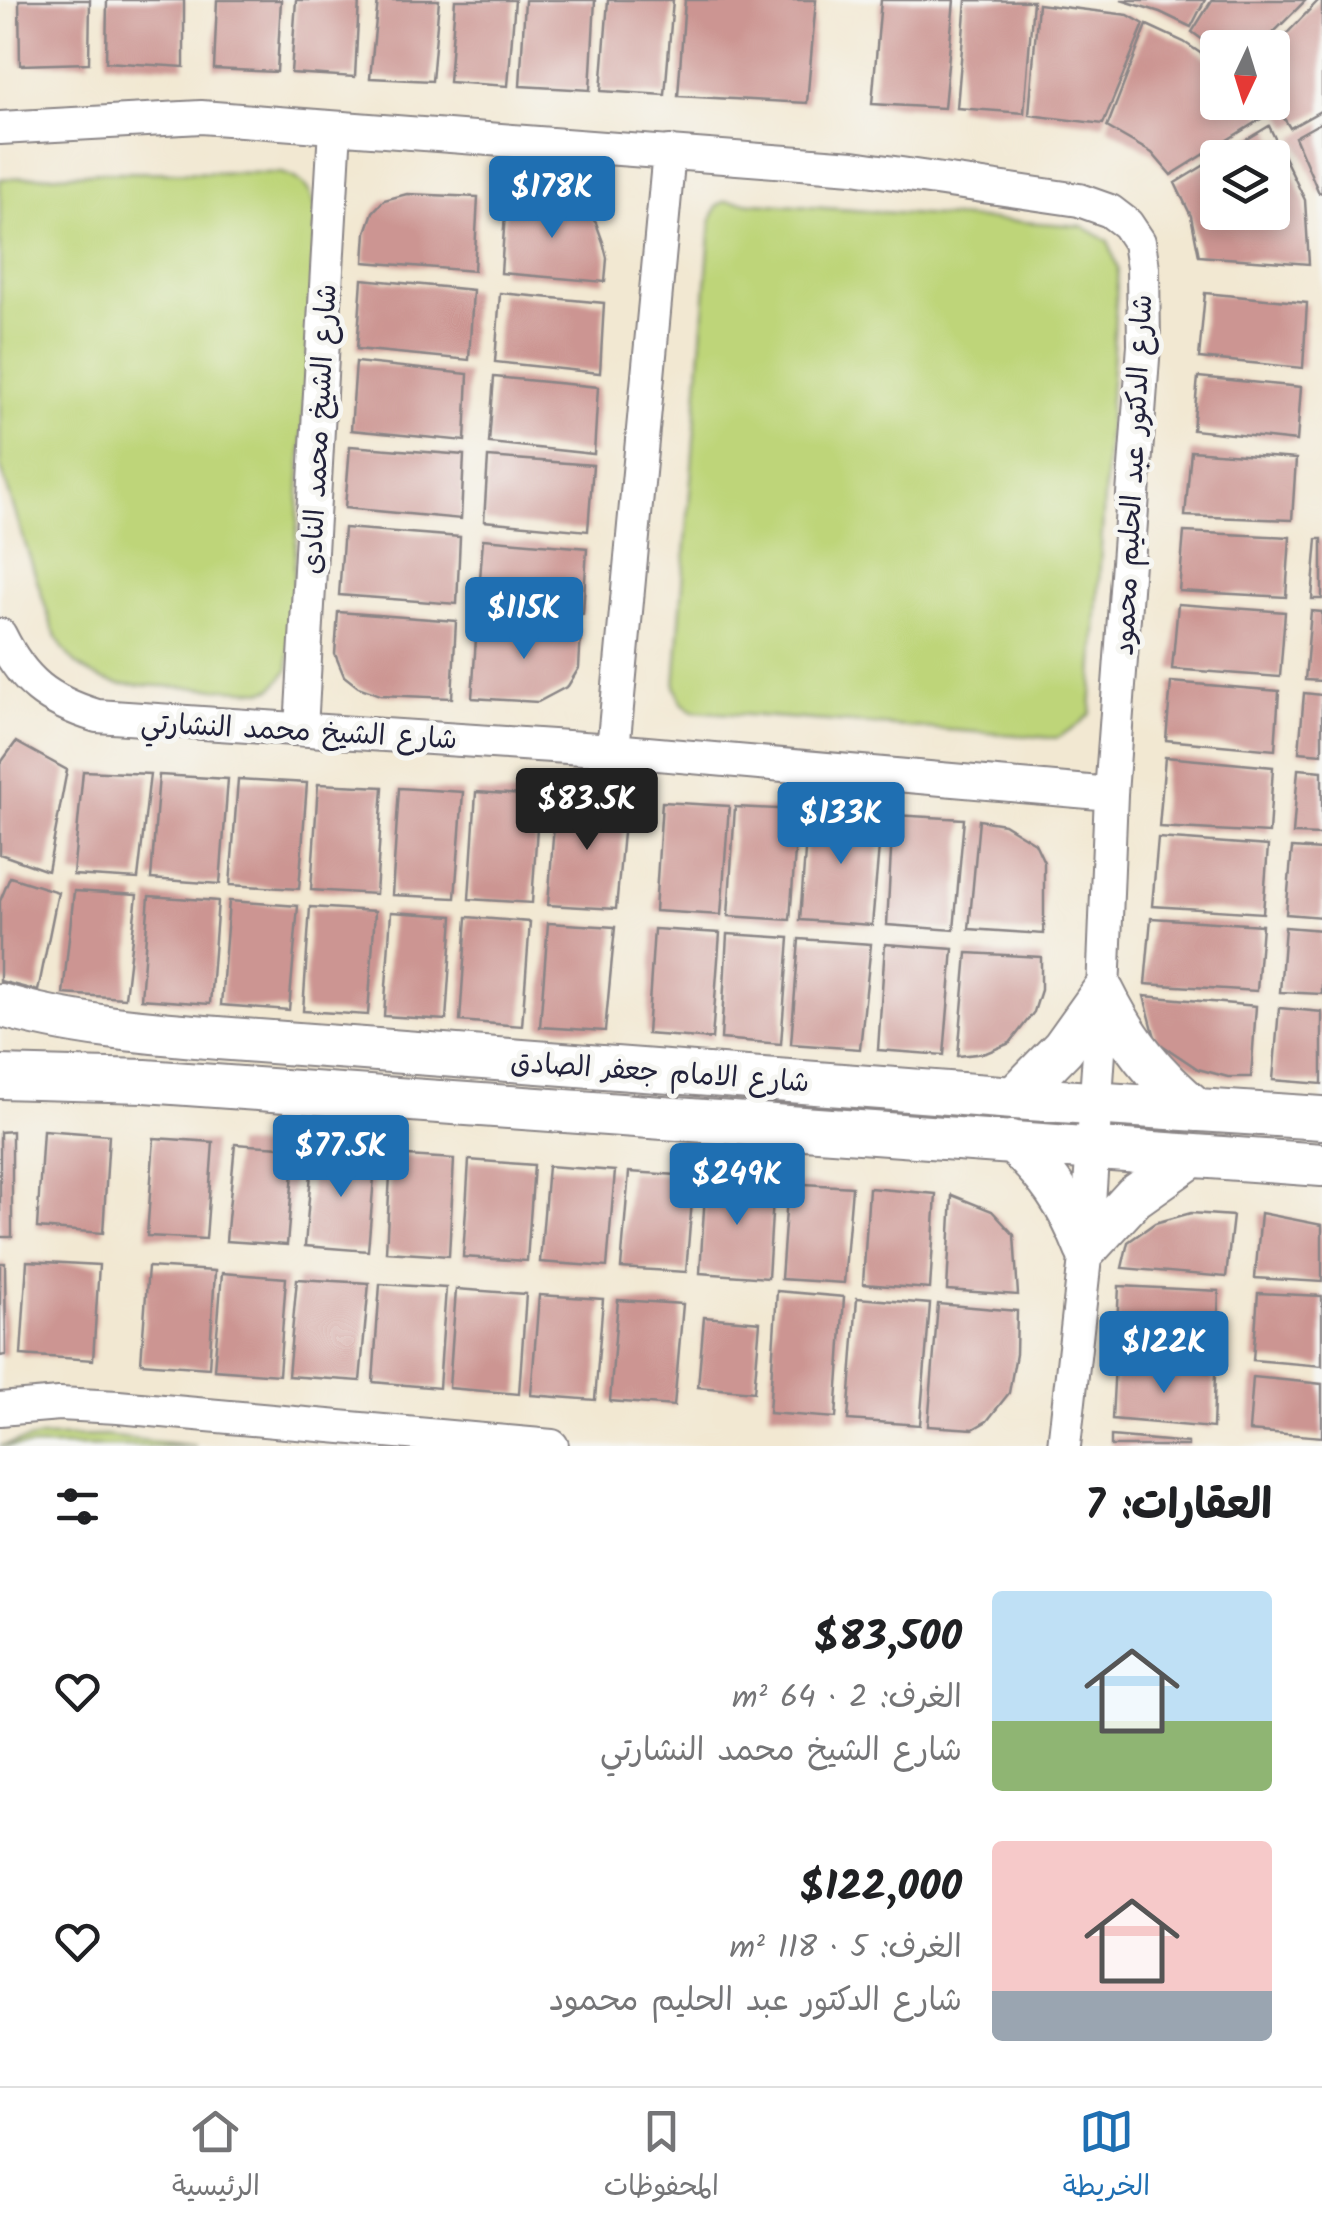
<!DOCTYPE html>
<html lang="ar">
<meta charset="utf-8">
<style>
body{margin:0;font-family:Kalam,"Playpen Sans Arabic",sans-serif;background:#f2f2f2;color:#202124;direction:rtl;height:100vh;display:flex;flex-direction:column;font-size:38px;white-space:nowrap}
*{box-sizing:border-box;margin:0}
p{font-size:32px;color:#757577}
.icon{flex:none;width:55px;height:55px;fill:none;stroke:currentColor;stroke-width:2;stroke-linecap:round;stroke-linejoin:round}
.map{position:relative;height:1446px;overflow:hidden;direction:ltr}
.panel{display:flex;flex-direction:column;background:#fff;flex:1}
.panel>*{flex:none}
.needle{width:65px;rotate:184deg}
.buttons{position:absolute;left:1200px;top:30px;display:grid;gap:20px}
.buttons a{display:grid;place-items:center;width:90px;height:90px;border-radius:10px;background:#fff;box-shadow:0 5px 15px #0003;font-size:50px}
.price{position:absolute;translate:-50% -85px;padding:0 22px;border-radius:10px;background:#1f6fb2;color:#fff;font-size:32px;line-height:65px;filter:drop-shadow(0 2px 5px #0008)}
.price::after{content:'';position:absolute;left:50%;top:60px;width:30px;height:22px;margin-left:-15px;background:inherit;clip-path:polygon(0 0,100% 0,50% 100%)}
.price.current{background:#222;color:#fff}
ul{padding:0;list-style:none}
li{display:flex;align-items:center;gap:30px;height:250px;padding:0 50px}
li span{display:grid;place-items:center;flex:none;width:280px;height:200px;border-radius:10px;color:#555}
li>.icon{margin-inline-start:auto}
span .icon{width:120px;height:120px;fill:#fffc;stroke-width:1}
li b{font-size:42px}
h2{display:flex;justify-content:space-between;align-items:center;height:120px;padding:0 50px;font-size:42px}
.dock{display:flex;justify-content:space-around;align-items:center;height:140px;border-top:2px solid #e0e0e0;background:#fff;font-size:28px;color:#757577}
.dock a{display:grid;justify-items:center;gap:5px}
.dock .current{color:#1f6fb2}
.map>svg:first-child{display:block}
.green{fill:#bed579;stroke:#707c5a;stroke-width:2.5}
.building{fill:#cc9592;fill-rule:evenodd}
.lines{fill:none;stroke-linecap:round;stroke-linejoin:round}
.minor-casing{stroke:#8a8586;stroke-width:36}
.tertiary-casing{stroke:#8a8586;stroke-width:46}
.minor{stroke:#fff;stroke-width:32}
.tertiary{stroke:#fff;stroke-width:42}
.labels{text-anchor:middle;stroke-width:10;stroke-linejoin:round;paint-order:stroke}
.street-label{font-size:28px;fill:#22223b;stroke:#f6f6f2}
</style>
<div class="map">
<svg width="1322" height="1446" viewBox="0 0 1322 1446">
<rect width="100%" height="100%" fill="#f6f6f2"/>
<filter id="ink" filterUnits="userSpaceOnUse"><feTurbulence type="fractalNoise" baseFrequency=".01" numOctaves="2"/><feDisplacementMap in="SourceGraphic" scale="20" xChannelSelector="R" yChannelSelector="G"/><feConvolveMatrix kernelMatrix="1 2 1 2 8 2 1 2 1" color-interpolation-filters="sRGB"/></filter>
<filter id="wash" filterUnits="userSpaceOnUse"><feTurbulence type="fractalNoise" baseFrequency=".0048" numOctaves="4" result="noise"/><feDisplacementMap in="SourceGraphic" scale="40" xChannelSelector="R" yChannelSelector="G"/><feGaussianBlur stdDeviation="2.25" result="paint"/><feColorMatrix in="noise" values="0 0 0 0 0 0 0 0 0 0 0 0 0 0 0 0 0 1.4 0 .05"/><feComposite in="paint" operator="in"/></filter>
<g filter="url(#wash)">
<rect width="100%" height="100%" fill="#f2e8d2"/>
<path class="green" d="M103 172 281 173C303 179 310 188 317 210L288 670 273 688 265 691 118 684C83 675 66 660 52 627L0 465V179Z
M725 201 1082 226 1108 241 1118 268 1091 713 1080 724 1056 738 693 711 682 703 675 686 711 220 717 206Z
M105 1436 196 1446H0L41 1437Z"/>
<g id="blocks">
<path class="building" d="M19 0H90L89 63 20 65Z
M107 0H184V67L106 62Z
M217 0H281L277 72 214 69Z
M296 0H359L355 77 291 73Z
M378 0H439L432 81 370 78Z
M455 0H515L508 86 449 82Z
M525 0H595L590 90 520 86Z
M608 0H673L665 95 601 91Z
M685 0H816L807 103 678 96Z
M881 0H954L944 108 872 104Z
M966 0 1033 1 1024 113 957 108Z
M1121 0H1205L1191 27 1160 12Z
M1212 0H1306L1258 48H1218V51L1192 32Z
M1319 0H1322V110L1290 128 1272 99V49Z
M1038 4 1128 15 1144 24 1103 124 1029 115Z
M1147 25 1184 42 1218 65V102H1252L1264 117 1171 175 1152 153 1107 127Z
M1322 122V192L1319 193 1295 137Z
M1269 126 1305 200 1309 264 1199 256 1191 216 1175 183ZM1218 158H1272V212H1218Z
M407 194 478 197 474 271 364 262 366 232 373 212 384 200Z
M506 199 564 201 585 210 596 223 603 242 607 258 605 282 501 273Z
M362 279 473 290 469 360 357 349Z
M500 293 604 303 600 373 495 362Z
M1205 293 1307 303 1303 368 1199 358Z
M356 362 468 374 465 441 351 430Z
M494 377 598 387 594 454 489 443Z
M1198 377 1301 387 1297 441 1193 430Z
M350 446 464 455 461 519 345 508Z
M1191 451 1296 459 1292 520 1185 516Z
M488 457 593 465 588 531 484 521Z
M344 528 460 537 457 604 339 595Z
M1184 532 1290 537 1286 597 1179 591Z
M483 539 587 548 583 614 478 606Z
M1317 539H1322V599H1312Z
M1178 604 1285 612 1280 677 1172 669Z
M1311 611 1322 612V681L1305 680Z
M338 612 456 621 452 698 380 695 358 687 344 676 335 654Z
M477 623 581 631 579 668 568 686 538 702 472 698Z
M1171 682 1279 691 1275 750 1166 740Z
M1304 693 1322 695V754L1299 752Z
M16 742 67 770 48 871 0 854V764Z
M1165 757 1273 767 1269 833 1159 827Z
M1298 769 1322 771V835L1293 834Z
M83 771 150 774 138 879 73 875Z
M159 775 228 779 220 884 151 879Z
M238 779 307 783 299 889 230 885Z
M318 784 383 787 376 894 311 890Z
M399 788 463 792 455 898 392 895Z
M476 792 539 796 532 903 469 899Z
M556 797 626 800 616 909 548 905Z
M662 802 729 806 721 915 655 911Z
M735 807 798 810 790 920 728 916Z
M808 810 882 814 872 925 800 920Z
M893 815 964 819 954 930 887 925Z
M979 820 1004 824 1035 843 1044 862V934L969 929Z
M1158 838 1268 846 1263 913 1152 906Z
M1292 848 1322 850V917L1286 914Z
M10 877 58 892 38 991 0 981V901Z
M74 891 137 895 125 998 63 994Z
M149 896 218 901 210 1004 141 999Z
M229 901 298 906 289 1010 221 1005Z
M310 907 375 911 368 1015 303 1011Z
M391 912 453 916 446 1020 384 1016Z
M467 917 530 922 522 1026 460 1021Z
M1151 918 1262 925 1257 991 1145 984Z
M548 923 615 927 605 1031 540 1027Z
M1285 927 1322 930V994L1280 992Z
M654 929 720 933 712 1039 647 1034Z
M727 934 789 938 781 1044 721 1039Z
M799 939 871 944 860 1049 791 1044Z
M885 944 953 949 944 1055 878 1050Z
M967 953 1041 957V990L1034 1012 1010 1043 986 1053 958 1056Z
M1144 996 1256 1006 1251 1077H1228L1198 1069 1156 1041Z
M1279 1008 1322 1012V1084L1273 1080Z
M43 1130 109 1135 103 1233 37 1228Z
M12 1131V1237H0V1132Z
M154 1138 213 1142 206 1239 147 1236Z
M235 1144 295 1148 287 1245 226 1241Z
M313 1149 376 1153 368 1251 305 1246Z
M391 1155 454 1159 449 1256 386 1252Z
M469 1160 534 1165 527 1261 463 1257Z
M548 1166 615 1171 607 1267 540 1262Z
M629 1172 694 1176 686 1272 621 1268Z
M706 1177 774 1182 768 1278 700 1273Z
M788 1183 852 1187 844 1283 781 1279Z
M869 1188 936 1194 930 1289 863 1284Z
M952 1195 992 1211 1014 1235 1018 1295 947 1290Z
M1191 1213 1233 1216 1226 1277 1122 1268 1128 1242 1155 1223Z
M1261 1213 1322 1225V1282L1255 1278Z
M27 1261 99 1265 93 1360 21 1355Z
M0 1263H5L6 1355 0 1356Z
M148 1267 215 1271 209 1368 141 1363Z
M222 1273 286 1278 279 1375 214 1370Z
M297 1279 369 1283 360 1381 288 1376Z
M380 1284 446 1288 439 1388 373 1382Z
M1119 1286 1219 1291 1216 1357 1116 1348Z
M456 1289 526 1294 519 1394 449 1388Z
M777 1291 844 1297 836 1418 769 1413Z
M1258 1293 1322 1296V1366L1253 1360Z
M539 1295 603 1299 595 1400 531 1395Z
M857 1298 930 1304 920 1425 848 1420Z
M618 1300 683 1304 674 1406 610 1401Z
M938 1304 1017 1311 1016 1354 1009 1393 987 1421 973 1429 928 1426Z
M704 1317 760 1322 754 1392 698 1387Z
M1115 1363 1215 1373 1213 1428 1112 1419Z
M1253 1377 1322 1384V1437L1249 1431Z
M1111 1436 1188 1443V1446H1111Z"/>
</g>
</g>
<g filter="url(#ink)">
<use href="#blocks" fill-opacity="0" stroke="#8a8586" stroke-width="2.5"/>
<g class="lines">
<g class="minor-casing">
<path id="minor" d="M0 128 201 117 853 167 1079 200 1110 211 1127 224 1139 242 1143 268 1144 345 1111 794 1103 992 1086 1249 1064 1446
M0 635C23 682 48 701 97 716L613 750 1111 794
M301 729 335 128
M613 750 669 152
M0 1409 59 1404 118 1407 552 1446"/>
</g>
<g class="tertiary-casing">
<path id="tertiary" d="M1103 992C1127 1041 1155 1076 1197 1110
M0 1005C71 1026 145 1032 218 1038L1014 1098 1322 1118
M0 1077 145 1081 1322 1165
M1014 1098 1063 1048 1103 992
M1012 1142C1047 1173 1069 1205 1086 1249L1134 1197 1192 1156"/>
</g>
<use href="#minor" class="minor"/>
<use href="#tertiary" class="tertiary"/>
</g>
</g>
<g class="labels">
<g class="street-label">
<text transform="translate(318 429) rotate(-87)" y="10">شارع الشيخ محمد النادى</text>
<text transform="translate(1132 475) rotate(-87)" y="10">شارع الدكتور عبد الحليم محمود</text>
<text transform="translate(299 730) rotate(3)" y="10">شارع الشيخ محمد النشارتي</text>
<text transform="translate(660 1071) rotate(4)" y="10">شارع الامام جعفر الصادق</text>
</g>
</g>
</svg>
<div class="buttons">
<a><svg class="needle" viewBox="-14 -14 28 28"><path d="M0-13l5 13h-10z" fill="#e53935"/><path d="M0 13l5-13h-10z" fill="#757577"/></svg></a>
<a><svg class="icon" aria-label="layers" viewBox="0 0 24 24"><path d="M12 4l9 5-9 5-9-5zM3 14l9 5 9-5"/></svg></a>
</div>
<b class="price" style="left:552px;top:241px">$178K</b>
<b class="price" style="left:524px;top:662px">$115K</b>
<b class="price current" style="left:587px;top:853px">$83.5K</b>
<b class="price" style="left:841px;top:867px">$133K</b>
<b class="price" style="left:341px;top:1200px">$77.5K</b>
<b class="price" style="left:737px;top:1228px">$249K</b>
<b class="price" style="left:1164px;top:1396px">$122K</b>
</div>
<section class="panel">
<h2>العقارات: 7<svg class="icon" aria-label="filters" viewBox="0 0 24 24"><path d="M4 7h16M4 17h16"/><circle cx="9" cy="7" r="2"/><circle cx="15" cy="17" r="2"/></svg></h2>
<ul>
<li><span style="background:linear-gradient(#bfe0f5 65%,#8fb573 0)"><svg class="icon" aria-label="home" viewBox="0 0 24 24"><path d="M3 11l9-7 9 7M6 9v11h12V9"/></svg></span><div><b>$83,500</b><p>الغرف: 2 · 64 m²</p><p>شارع الشيخ محمد النشارتي</p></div><svg class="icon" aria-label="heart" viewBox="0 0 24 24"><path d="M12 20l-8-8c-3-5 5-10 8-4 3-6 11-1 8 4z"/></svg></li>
<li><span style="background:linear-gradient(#f6c9c9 75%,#9aa5b1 0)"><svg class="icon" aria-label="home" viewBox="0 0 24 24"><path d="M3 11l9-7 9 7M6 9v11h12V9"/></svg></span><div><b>$122,000</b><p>الغرف: 5 · 118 m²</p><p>شارع الدكتور عبد الحليم محمود</p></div><svg class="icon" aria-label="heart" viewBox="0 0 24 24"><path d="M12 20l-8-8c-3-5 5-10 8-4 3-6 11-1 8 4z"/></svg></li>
</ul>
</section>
<nav class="dock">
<a class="current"><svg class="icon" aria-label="map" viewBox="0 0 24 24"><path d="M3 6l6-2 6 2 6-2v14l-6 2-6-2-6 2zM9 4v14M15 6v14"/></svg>الخريطة</a>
<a><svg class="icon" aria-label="saved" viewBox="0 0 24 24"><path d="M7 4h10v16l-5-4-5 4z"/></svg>المحفوظات</a>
<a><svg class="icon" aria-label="home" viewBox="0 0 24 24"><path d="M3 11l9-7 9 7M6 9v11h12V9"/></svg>الرئيسية</a>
</nav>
